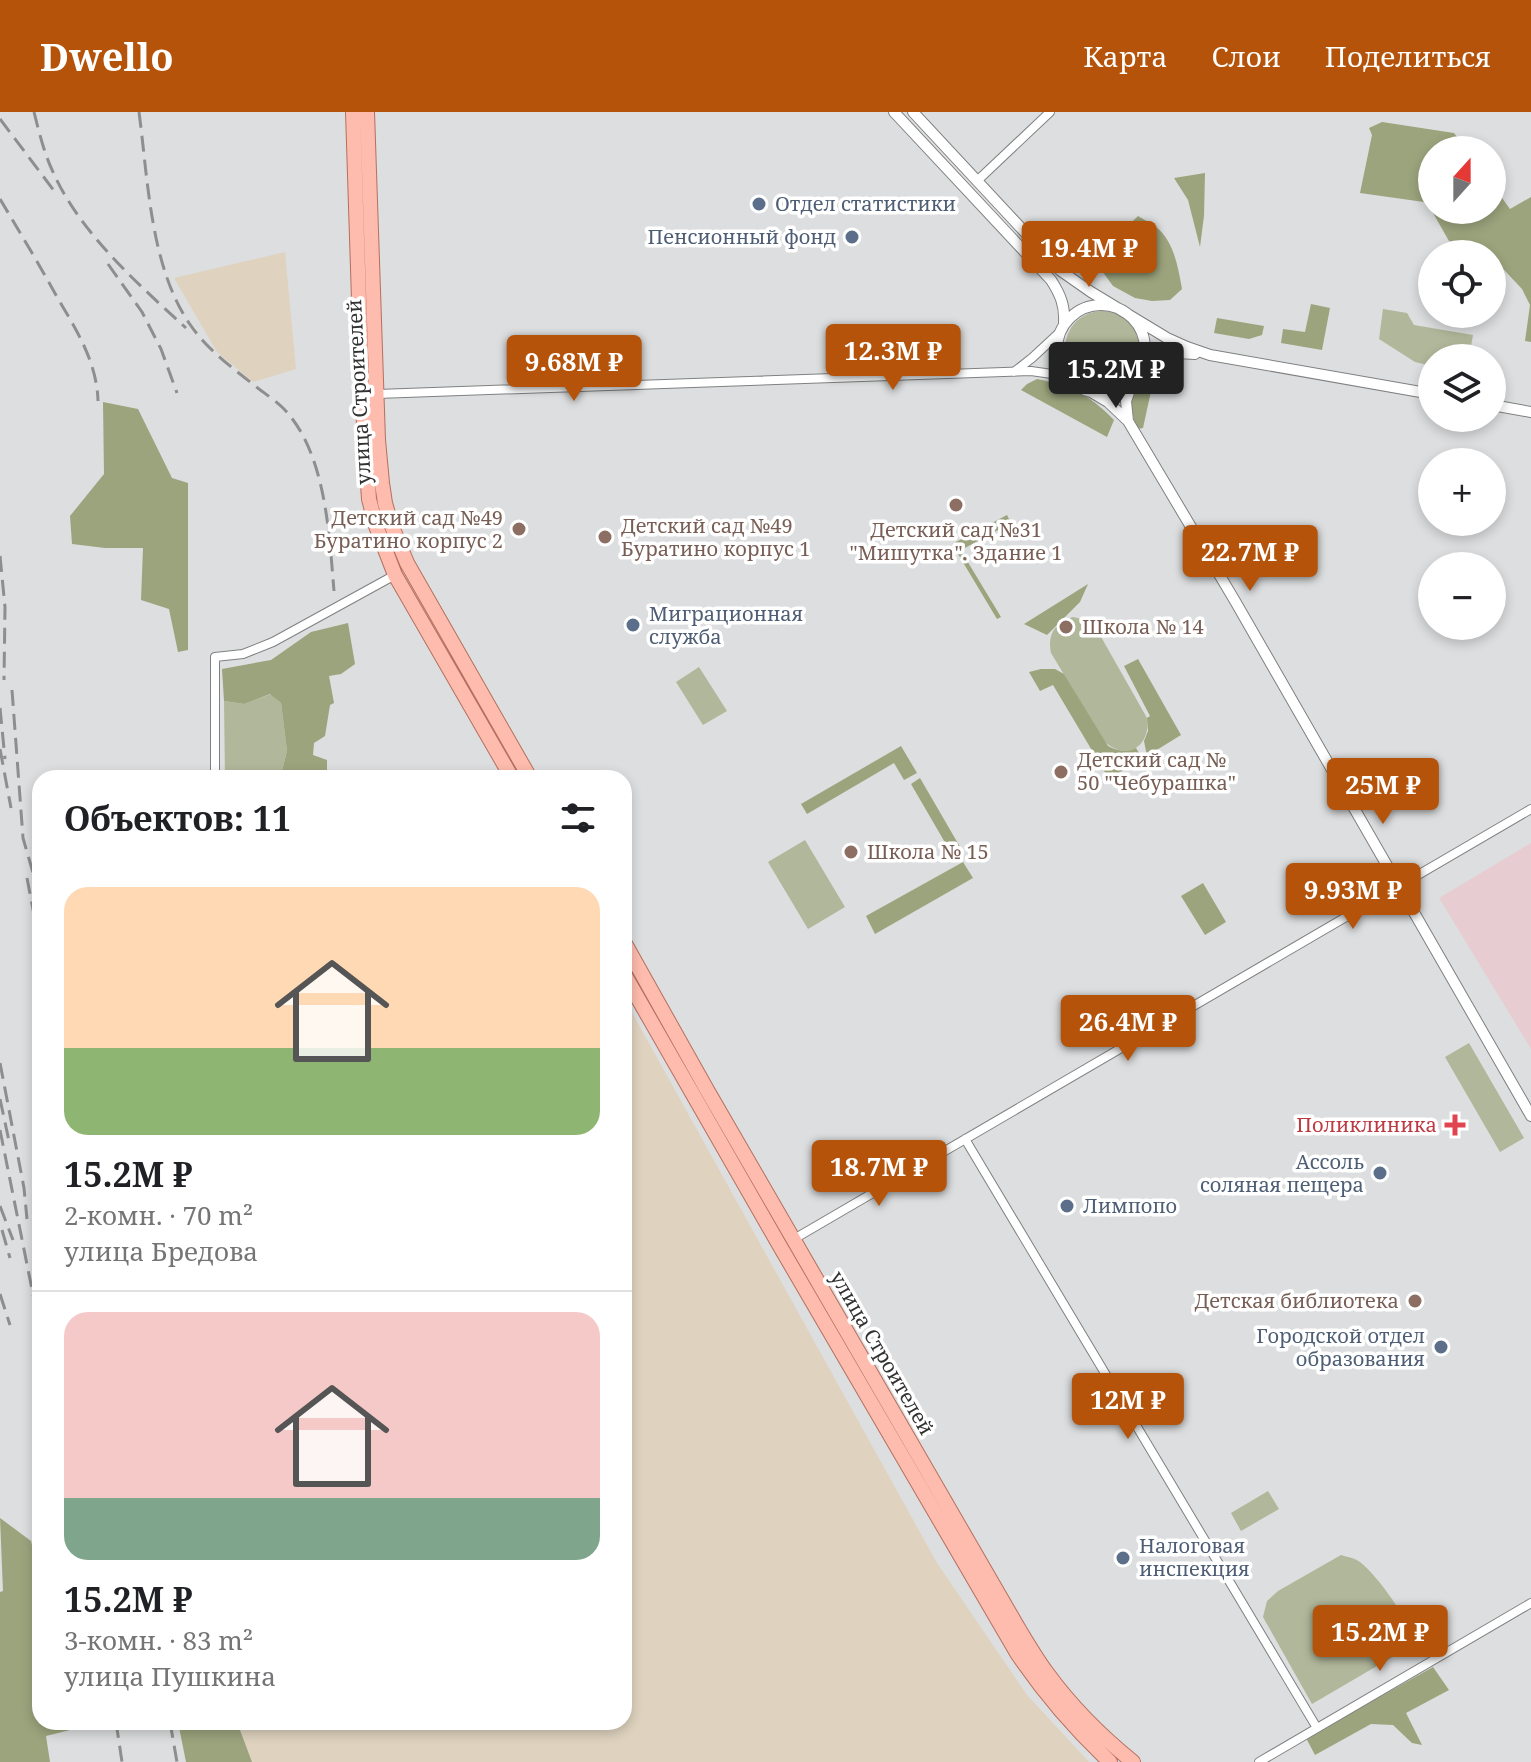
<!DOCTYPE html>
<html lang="ru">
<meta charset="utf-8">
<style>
body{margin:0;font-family:"Noto Serif",serif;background:#f6f6f6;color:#202124;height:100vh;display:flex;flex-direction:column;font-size:30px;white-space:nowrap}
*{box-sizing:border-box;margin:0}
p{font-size:26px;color:#757577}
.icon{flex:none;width:44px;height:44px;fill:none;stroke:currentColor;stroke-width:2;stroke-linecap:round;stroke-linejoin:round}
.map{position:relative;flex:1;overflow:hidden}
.drawer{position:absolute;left:32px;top:658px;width:600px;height:960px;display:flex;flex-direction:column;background:#fff;border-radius:24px;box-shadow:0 4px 12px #0003}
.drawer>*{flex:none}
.needle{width:52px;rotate:21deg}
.buttons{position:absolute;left:1418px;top:24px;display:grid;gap:16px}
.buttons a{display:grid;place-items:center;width:88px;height:88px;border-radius:50%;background:#fff;box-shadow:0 4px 12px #0003;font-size:40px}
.price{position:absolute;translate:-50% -68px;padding:0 18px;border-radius:8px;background:#b45309;color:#fff;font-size:26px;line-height:52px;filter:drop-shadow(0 2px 4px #0008)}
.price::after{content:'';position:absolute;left:50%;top:48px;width:24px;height:18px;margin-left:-12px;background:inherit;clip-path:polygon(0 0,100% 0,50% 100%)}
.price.selected{background:#222;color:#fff}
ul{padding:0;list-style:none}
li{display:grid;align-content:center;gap:16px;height:424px;padding:0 32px}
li+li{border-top:2px solid #e0e0e0}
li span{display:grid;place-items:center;height:248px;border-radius:24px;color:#555}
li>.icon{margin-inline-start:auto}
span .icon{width:144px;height:144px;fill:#fffc;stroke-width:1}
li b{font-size:34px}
h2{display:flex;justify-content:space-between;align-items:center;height:96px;padding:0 32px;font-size:34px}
header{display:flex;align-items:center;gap:48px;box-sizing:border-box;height:112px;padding:0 40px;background:#b45309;color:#fff}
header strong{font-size:38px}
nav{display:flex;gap:44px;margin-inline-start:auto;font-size:28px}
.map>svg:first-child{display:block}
.industrial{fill:#dfd3bf}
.medical{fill:#e7cdd1}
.green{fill:#b1b79a}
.forest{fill:#9ca47d}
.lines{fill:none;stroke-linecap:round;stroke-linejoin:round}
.minor-casing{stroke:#7f8081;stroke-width:10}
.tertiary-casing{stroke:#7f8081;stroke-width:12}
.primary-casing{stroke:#b56f5f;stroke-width:16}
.minor{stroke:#fff;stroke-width:8}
.tertiary{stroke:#fff;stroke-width:10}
.primary{stroke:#fdbcad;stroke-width:14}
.rail{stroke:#8e8e8f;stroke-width:3;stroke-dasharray:16 8;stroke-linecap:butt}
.service-dot{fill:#5c6f8a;stroke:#fff;stroke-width:3}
.education-dot{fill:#8d6e63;stroke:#fff;stroke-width:3}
.health-dot{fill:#e0444e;stroke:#fff;stroke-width:3}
.labels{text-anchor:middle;stroke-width:7;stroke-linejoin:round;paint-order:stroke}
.service-label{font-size:20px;fill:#4e5e75;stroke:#fff;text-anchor:start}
.street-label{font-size:20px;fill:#323233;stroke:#fff}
.education-label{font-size:20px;fill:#785e54;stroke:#fff;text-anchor:start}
.health-label{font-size:20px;fill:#be3a42;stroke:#fff;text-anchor:end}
</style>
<header>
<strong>Dwello</strong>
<nav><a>Карта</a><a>Слои</a><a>Поделиться</a></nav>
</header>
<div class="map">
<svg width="1531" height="1650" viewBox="0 0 1531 1650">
<rect width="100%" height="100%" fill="#dddedf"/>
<path class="industrial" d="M285 140 296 257 253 270 217 240 174 166Z
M624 886 937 1451 1027 1583 1089 1650H252L237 1610H624Z"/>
<path class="medical" d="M1531 731V937L1439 786Z"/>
<path class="green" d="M1383 197 1407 201 1414 213 1473 223 1469 246H1432V254L1415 250 1379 227Z
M1065 236a37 37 0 1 1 74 0a37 37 0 1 1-74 0Z
M1073 505 1086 508 1096 516 1147 606C1151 634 1127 650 1105 630L1051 541C1047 523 1055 510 1073 505Z
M699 555 727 599 703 613 676 570Z
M271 582 281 591 287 639 280 666H225L224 589 244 592Z
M805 728 845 795 808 817 768 750Z
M1469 931 1524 1026 1500 1040 1445 945Z
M1268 1379 1279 1397 1241 1419 1231 1401Z
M1341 1443C1347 1445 1355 1446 1360 1450 1380 1466 1406 1506 1418 1530L1312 1592 1263 1505 1267 1489 1278 1479Z"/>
<path class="forest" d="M1382 10 1454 21 1467 38H1432V98H1492V72L1510 97 1531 85V230L1525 229 1530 193 1522 177 1492 145V142H1489L1483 135 1449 129 1429 94 1424 90 1360 81 1372 23 1369 16Z
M1205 61 1204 104 1200 135 1188 88 1174 66Z
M1138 104C1144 108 1151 111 1156 115 1174 129 1178 155 1182 177L1170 188 1152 189 1135 186 1113 174 1097 152 1104 137Z
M1311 192 1330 196 1322 238 1281 231 1283 217 1305 220Z
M1217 206 1264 214 1262 223 1249 227 1214 221Z
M1149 255 1153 270 1143 316 1137 317C1128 291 1129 276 1149 255Z
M1037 267C1071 274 1089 282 1114 308L1107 325 1021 278 1027 272Z
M103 290 138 297 172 366 188 371V538L178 540 169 497 141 488 143 436H105L72 432 70 404 104 362Z
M1007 403 1011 411 963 437V442L1001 505 997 507 952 432Z
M1088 472 1080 490 1047 523 1024 512Z
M348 511 355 552 341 562 329 564 334 591 330 593 325 624 314 631 313 643 327 648V666H280L287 639 281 591 270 582 244 592 224 589 222 557 271 548 311 520Z
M1138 547 1181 623 1147 644 1144 629 1148 619 1147 606 1150 604 1124 554Z
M1041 557H1055L1064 562 1108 634C1117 639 1126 641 1136 636L1142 646 1109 667 1053 573 1040 579 1029 560Z
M901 634 917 661 904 668 894 651 807 702 801 692Z
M920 666 963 740 954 746 911 672Z
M963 750 973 766 875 822 866 804Z
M1203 771 1226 810 1205 823 1181 784Z
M0 1406 31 1429 40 1468V1610H72L74 1617 46 1624 50 1650H0V1480L3 1479Z
M1433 1555 1449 1578 1406 1601 1422 1633 1412 1631 1393 1613 1371 1612 1315 1643 1306 1626Z
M178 1610H237L252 1650H186Z"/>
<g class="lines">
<g class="minor-casing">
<path id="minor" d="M977 69 1050 0
M1014 260 1032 246 1059 221
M377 282 1031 259 1052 262 1079 274
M215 666V545L243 542 273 530 395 463
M965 1027 1317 1616
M794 1127 1531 697
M1259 1650 1531 1491"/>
</g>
<g class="tertiary-casing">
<path id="tertiary" d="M894 0 1051 168C1060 182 1065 193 1064 210
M913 0 1061 159 1091 180 1167 226 1187 235 1210 243 1432 282
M1057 237a44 44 0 1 1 88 0a44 44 0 1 1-88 0Z
M1141 259C1159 240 1169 240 1195 242
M1086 277 1108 290 1128 309 1235 489 1531 1004
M1492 293 1531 300
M1128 309 1126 289 1132 272"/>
</g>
<g class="primary-casing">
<path id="primary" d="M353 0 362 282 369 387 376 414 395 463 512 666
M367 0 378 328 382 371 385 391 391 412 407 451 530 666
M624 830 707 978 1017 1514C1026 1529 1036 1546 1047 1561 1071 1594 1101 1624 1133 1650
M624 862 781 1136 1017 1541C1044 1581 1075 1617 1110 1650"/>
</g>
<use href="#minor" class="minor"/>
<use href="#tertiary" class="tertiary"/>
<use href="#primary" class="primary"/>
<path class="rail" d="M34 0C39 20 44 41 53 60 80 121 138 172 186 216
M139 0C148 67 150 153 189 211 207 238 234 257 259 277 267 283 276 289 283 296 326 340 329 421 334 479
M0 7 55 80
M0 87C19 119 39 152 57 185 76 217 97 250 98 289
M108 152 142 200 161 237 177 281
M0 444 5 495 4 568
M12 578 23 726 38 778
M0 596 5 647
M0 637 11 696
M27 766 40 834
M0 951 24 1076 27 1107
M0 987 9 1029
M0 1018 40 1217
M0 1094 13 1128
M2 1118 10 1146
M0 1182 10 1213
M116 1610 122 1650
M170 1610 177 1650"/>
</g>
<g class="service-dot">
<circle cx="759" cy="92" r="8"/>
<circle cx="852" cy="125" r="8"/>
<circle cx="633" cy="513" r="8"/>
<circle cx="1380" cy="1061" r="8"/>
<circle cx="1067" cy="1094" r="8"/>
<circle cx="1441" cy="1235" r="8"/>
<circle cx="1123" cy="1446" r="8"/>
</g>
<g class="education-dot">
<circle cx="956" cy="393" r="8"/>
<circle cx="519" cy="417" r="8"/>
<circle cx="605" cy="425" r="8"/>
<circle cx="1066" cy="515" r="8"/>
<circle cx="1061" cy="660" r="8"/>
<circle cx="851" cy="740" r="8"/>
<circle cx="1415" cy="1189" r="8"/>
</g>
<path class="health-dot" d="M1451 1001h8v8h8v8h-8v8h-8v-8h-8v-8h8z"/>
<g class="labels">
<g class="service-label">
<text x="775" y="99">Отдел статистики</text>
<text x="836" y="132" text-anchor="end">Пенсионный фонд</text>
<text x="649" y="509">Миграционная<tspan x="649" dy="23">служба</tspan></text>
<text x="1364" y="1057" text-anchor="end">Ассоль<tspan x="1364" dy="23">соляная пещера</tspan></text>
<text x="1083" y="1101">Лимпопо</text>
<text x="1425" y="1231" text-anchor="end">Городской отдел<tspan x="1425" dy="23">образования</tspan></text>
<text x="1139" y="1441">Налоговая<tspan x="1139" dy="23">инспекция</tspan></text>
</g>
<g class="street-label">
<text transform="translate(359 280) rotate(-93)" y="7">улица Строителей</text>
<text transform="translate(882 1241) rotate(60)" y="7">улица Строителей</text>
</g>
<g class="education-label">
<text x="503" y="413" text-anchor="end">Детский сад №49<tspan x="503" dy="23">Буратино корпус 2</tspan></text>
<text x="621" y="421">Детский сад №49<tspan x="621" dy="23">Буратино корпус 1</tspan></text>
<text x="956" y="425" text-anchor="middle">Детский сад №31<tspan x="956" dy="23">"Мишутка". Здание 1</tspan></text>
<text x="1082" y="522">Школа № 14</text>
<text x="1077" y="655">Детский сад №<tspan x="1077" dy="23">50 "Чебурашка"</tspan></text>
<text x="867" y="747">Школа № 15</text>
<text x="1399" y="1196" text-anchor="end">Детская библиотека</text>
</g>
<g class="health-label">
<text x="1437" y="1020">Поликлиника</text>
</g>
</g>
</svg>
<div class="buttons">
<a><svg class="needle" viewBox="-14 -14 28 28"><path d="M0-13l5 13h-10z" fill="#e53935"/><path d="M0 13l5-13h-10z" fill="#757577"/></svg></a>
<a><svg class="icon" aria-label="locate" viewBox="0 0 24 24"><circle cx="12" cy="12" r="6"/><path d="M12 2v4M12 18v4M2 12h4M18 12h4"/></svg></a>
<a><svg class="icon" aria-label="layers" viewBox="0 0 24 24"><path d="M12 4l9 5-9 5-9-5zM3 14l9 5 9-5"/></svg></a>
<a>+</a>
<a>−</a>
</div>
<b class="price" style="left:1089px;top:177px">19.4M ₽</b>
<b class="price" style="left:893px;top:280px">12.3M ₽</b>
<b class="price" style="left:574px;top:291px">9.68M ₽</b>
<b class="price selected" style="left:1116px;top:298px">15.2M ₽</b>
<b class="price" style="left:1250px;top:481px">22.7M ₽</b>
<b class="price" style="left:1383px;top:714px">25M ₽</b>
<b class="price" style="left:1353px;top:819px">9.93M ₽</b>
<b class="price" style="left:1128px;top:951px">26.4M ₽</b>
<b class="price" style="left:879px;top:1096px">18.7M ₽</b>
<b class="price" style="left:1128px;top:1329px">12M ₽</b>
<b class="price" style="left:1380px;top:1561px">15.2M ₽</b>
<section class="drawer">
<h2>Объектов: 11<svg class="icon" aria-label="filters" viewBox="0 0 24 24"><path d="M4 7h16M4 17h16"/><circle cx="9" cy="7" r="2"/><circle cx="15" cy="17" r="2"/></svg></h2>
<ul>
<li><span style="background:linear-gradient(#ffd9b3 65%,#8fb573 0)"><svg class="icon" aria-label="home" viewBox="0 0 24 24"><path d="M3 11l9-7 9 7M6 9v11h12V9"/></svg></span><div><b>15.2M ₽</b><p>2-комн. · 70 m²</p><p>улица Бредова</p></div></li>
<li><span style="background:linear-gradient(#f6c9c9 75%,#7fa58c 0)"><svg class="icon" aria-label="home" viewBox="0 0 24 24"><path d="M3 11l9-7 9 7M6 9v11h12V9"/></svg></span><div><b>15.2M ₽</b><p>3-комн. · 83 m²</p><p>улица Пушкина</p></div></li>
</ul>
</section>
</div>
